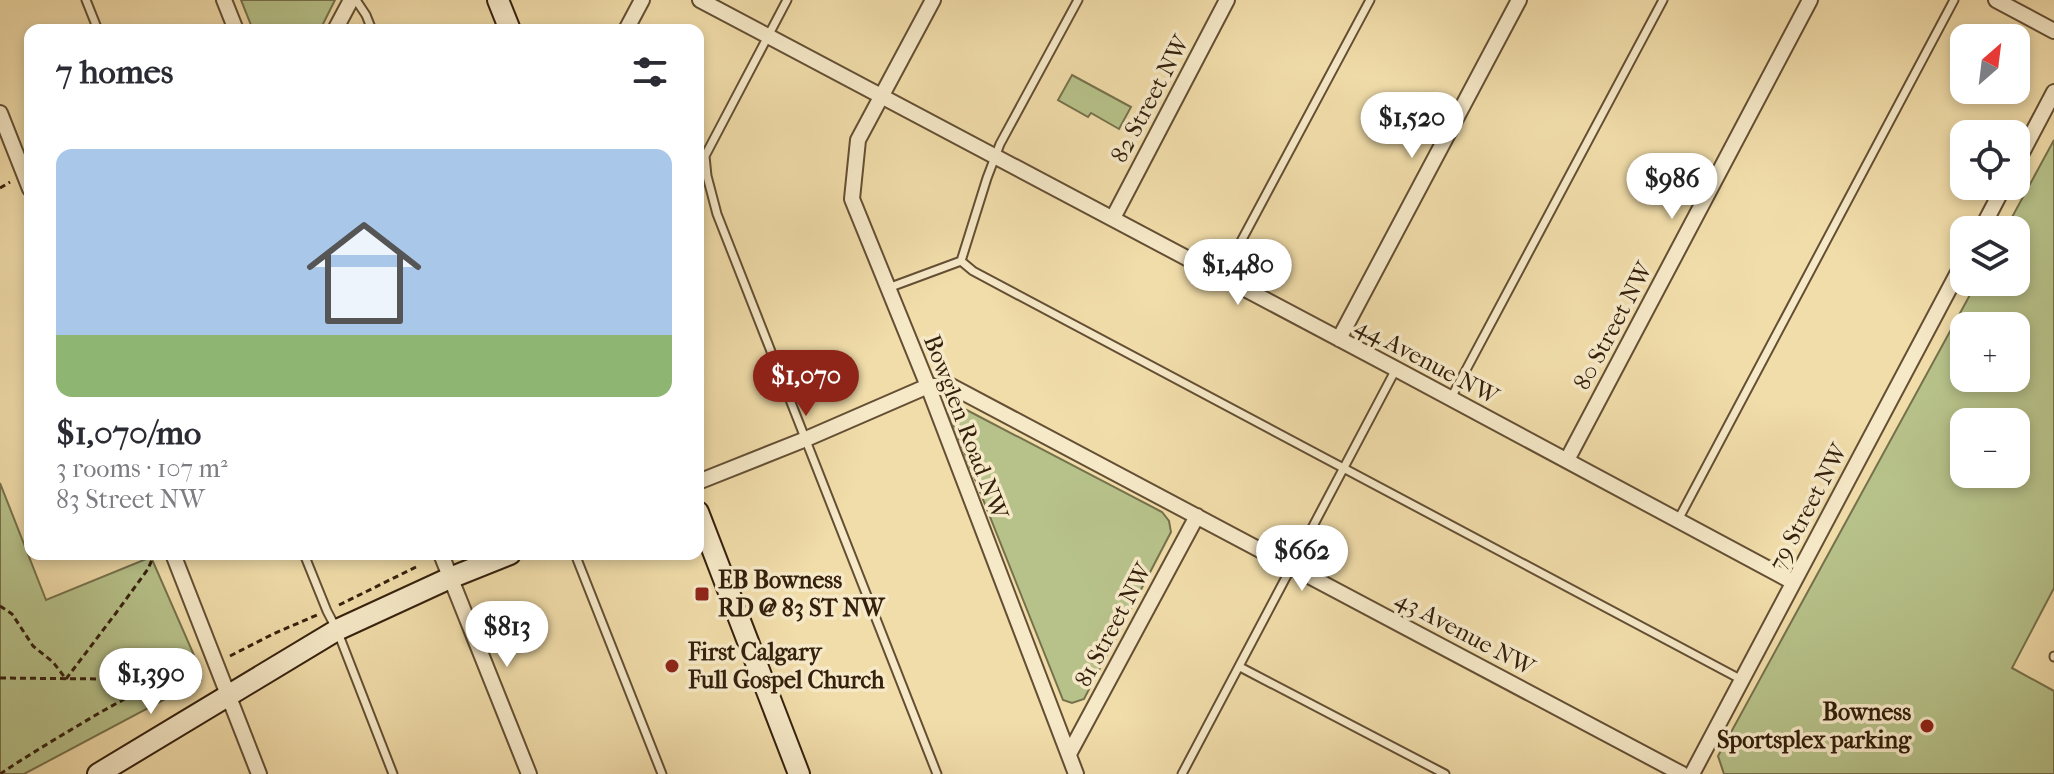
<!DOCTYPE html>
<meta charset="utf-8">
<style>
body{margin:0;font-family:"IM FELL French Canon",serif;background:#f7f7f7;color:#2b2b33;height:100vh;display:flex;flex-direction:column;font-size:30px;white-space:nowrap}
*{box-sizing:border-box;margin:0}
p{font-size:26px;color:#7c7c81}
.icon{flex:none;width:44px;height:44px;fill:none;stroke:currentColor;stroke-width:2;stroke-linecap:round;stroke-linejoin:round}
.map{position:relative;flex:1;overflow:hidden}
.sheet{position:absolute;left:24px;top:24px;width:680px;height:536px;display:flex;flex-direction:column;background:#fff;border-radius:16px;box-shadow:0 4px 12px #0003}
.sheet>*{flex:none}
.needle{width:52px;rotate:28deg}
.controls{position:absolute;left:1950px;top:24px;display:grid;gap:16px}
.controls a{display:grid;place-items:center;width:80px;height:80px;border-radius:16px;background:#fff;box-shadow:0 4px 12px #0003;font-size:40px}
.price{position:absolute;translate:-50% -68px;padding:0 18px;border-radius:28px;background:#fff;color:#222;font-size:26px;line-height:52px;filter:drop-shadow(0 2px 4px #0008)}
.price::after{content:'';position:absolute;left:50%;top:48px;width:24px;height:18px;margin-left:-12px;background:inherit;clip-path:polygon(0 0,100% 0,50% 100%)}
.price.selected{background:#8f2418;color:#fff}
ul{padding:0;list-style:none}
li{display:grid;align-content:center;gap:16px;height:424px;padding:0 32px}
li+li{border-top:2px solid #e1e1e2}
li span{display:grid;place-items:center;height:248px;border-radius:16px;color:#555}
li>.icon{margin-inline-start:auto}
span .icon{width:144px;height:144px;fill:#fffc;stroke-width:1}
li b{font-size:34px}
h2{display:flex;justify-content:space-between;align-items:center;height:96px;padding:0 32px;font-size:34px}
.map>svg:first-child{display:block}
.green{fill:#b7c28a;stroke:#76714c;stroke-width:2;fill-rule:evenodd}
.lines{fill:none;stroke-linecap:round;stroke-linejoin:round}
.lane-casing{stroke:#644f34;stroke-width:11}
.street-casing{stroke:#644f34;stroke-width:18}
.secondary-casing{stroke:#35200d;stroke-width:24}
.path{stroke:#35200d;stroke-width:3;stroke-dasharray:6 4;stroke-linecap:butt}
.lane{stroke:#f6e9c8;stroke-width:7}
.street{stroke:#f6e9c8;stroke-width:14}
.secondary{stroke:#f6e9c8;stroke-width:20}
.poi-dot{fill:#8f2418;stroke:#f6e9c8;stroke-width:3}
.labels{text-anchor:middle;stroke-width:7;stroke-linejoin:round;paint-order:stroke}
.street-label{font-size:24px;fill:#35200d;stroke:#f6e9c8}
.poi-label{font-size:24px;font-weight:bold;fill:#35200d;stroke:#f6e9c8;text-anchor:start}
</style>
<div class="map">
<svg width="2054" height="774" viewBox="0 0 2054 774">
<rect width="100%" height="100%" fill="#f1ddaa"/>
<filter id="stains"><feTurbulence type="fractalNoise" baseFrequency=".0025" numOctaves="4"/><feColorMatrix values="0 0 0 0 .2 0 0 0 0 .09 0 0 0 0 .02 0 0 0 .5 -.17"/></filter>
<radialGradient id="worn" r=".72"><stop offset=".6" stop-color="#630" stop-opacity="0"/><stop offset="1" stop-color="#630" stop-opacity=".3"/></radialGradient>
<path class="green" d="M241 0H335L320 30H253Z
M1072 75 1131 107 1119 129 1091 113 1088 117 1058 100Z
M2054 140V588L2012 668 2054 691V774H1724L1718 756 1977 282H2016V230H2005ZM2016 326V378H1964V326ZM2016 422V474H1964V422Z
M961 407 1162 512 1169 521 1171 532 1084 699 1072 703 1063 700 949 414Z
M0 483 46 600 151 557 197 662 201 680 24 774H0Z"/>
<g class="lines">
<g class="lane-casing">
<path id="lane" d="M86 0 98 30
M356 0 366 15 372 30
M787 0 705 156 707 176 717 214 937 774
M1078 0 1000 144 987 178 961 261 973 271 1742 680
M1222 277 1370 0
M888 288 961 261
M1451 398 1663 0
M1678 520 1954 0
M304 554 327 611 337 630 393 774
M575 554 662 774
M2054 656V657
M1240 667 1445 774
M1182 774 1396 369"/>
</g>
<g class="street-casing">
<path id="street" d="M224 0 236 30
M700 0 1396 369 1793 582
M933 0 858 140 852 199 928 386 1076 774
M1996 0 2054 31
M335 30 351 0
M626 30 642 0
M0 113 30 189
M2016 164 2054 92
M1113 218 1227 0
M1981 230 2004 186
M1339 339 1519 0
M1567 460 1810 0
M698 482 806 439 928 386H951L1682 774
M173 554 259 774
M441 554 529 774
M1069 754 1197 516
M1692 774 1964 261"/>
</g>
<g class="secondary-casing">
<path id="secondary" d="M498 0 510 30
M698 512 799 774
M98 774 337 630 450 578 510 554"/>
</g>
<path class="path" d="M0 188 10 182
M339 605 416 567
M0 606 12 614 33 646 53 662 66 679
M230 656 273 634 317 615
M0 678 103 679 133 682 142 688
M66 679 116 613 148 569 154 555 157 554
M0 774C33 752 67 732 101 712 132 695 162 676 198 672"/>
<use href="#lane" class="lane"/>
<use href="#street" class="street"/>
<use href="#secondary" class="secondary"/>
</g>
<g class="poi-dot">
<rect x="694" y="586" width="16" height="16" rx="4"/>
<circle cx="672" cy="666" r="8"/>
<circle cx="1927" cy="726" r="8"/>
</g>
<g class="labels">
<g class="street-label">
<text transform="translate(1150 99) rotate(-62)" y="8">82 Street NW</text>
<text transform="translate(1613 326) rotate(-62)" y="8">80 Street NW</text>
<text transform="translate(1427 361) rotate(28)" y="8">44 Avenue NW</text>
<text transform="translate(966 427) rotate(69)" y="8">Bowglen Road NW</text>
<text transform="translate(1808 507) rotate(-62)" y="8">79 Street NW</text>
<text transform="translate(1113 625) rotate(-62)" y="8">81 Street NW</text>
<text transform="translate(1465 633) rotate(28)" y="8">43 Avenue NW</text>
</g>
<g class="poi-label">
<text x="718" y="588">EB Bowness<tspan x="718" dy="28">RD @ 83 ST NW</tspan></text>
<text x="688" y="660">First Calgary<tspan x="688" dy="28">Full Gospel Church</tspan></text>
<text x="1911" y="720" text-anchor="end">Bowness<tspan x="1911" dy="28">Sportsplex parking</tspan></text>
</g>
</g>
<rect width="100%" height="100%" filter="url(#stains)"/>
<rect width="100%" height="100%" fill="url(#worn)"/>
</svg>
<div class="controls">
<a><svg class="needle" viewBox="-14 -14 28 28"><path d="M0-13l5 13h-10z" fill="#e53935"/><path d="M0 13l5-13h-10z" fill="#7c7c81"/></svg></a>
<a><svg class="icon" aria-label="locate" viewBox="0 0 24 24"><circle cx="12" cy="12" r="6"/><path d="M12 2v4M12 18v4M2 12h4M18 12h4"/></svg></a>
<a><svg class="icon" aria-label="layers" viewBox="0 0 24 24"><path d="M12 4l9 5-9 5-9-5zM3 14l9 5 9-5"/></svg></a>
<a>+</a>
<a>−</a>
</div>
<b class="price" style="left:1412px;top:160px">$1,520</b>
<b class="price" style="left:1672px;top:221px">$986</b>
<b class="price" style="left:1238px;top:307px">$1,480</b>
<b class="price selected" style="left:806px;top:418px">$1,070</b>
<b class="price" style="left:1302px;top:593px">$662</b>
<b class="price" style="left:507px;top:669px">$813</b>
<b class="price" style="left:151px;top:716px">$1,390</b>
<section class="sheet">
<h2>7 homes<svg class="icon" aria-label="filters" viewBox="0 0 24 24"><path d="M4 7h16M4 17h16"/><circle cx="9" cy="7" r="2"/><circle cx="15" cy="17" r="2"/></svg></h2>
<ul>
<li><span style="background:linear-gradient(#a9c7e8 75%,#8fb573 0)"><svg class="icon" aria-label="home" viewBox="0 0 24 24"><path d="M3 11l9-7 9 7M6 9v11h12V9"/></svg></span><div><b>$1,070/mo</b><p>3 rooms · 107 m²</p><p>83 Street NW</p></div></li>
</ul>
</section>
</div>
